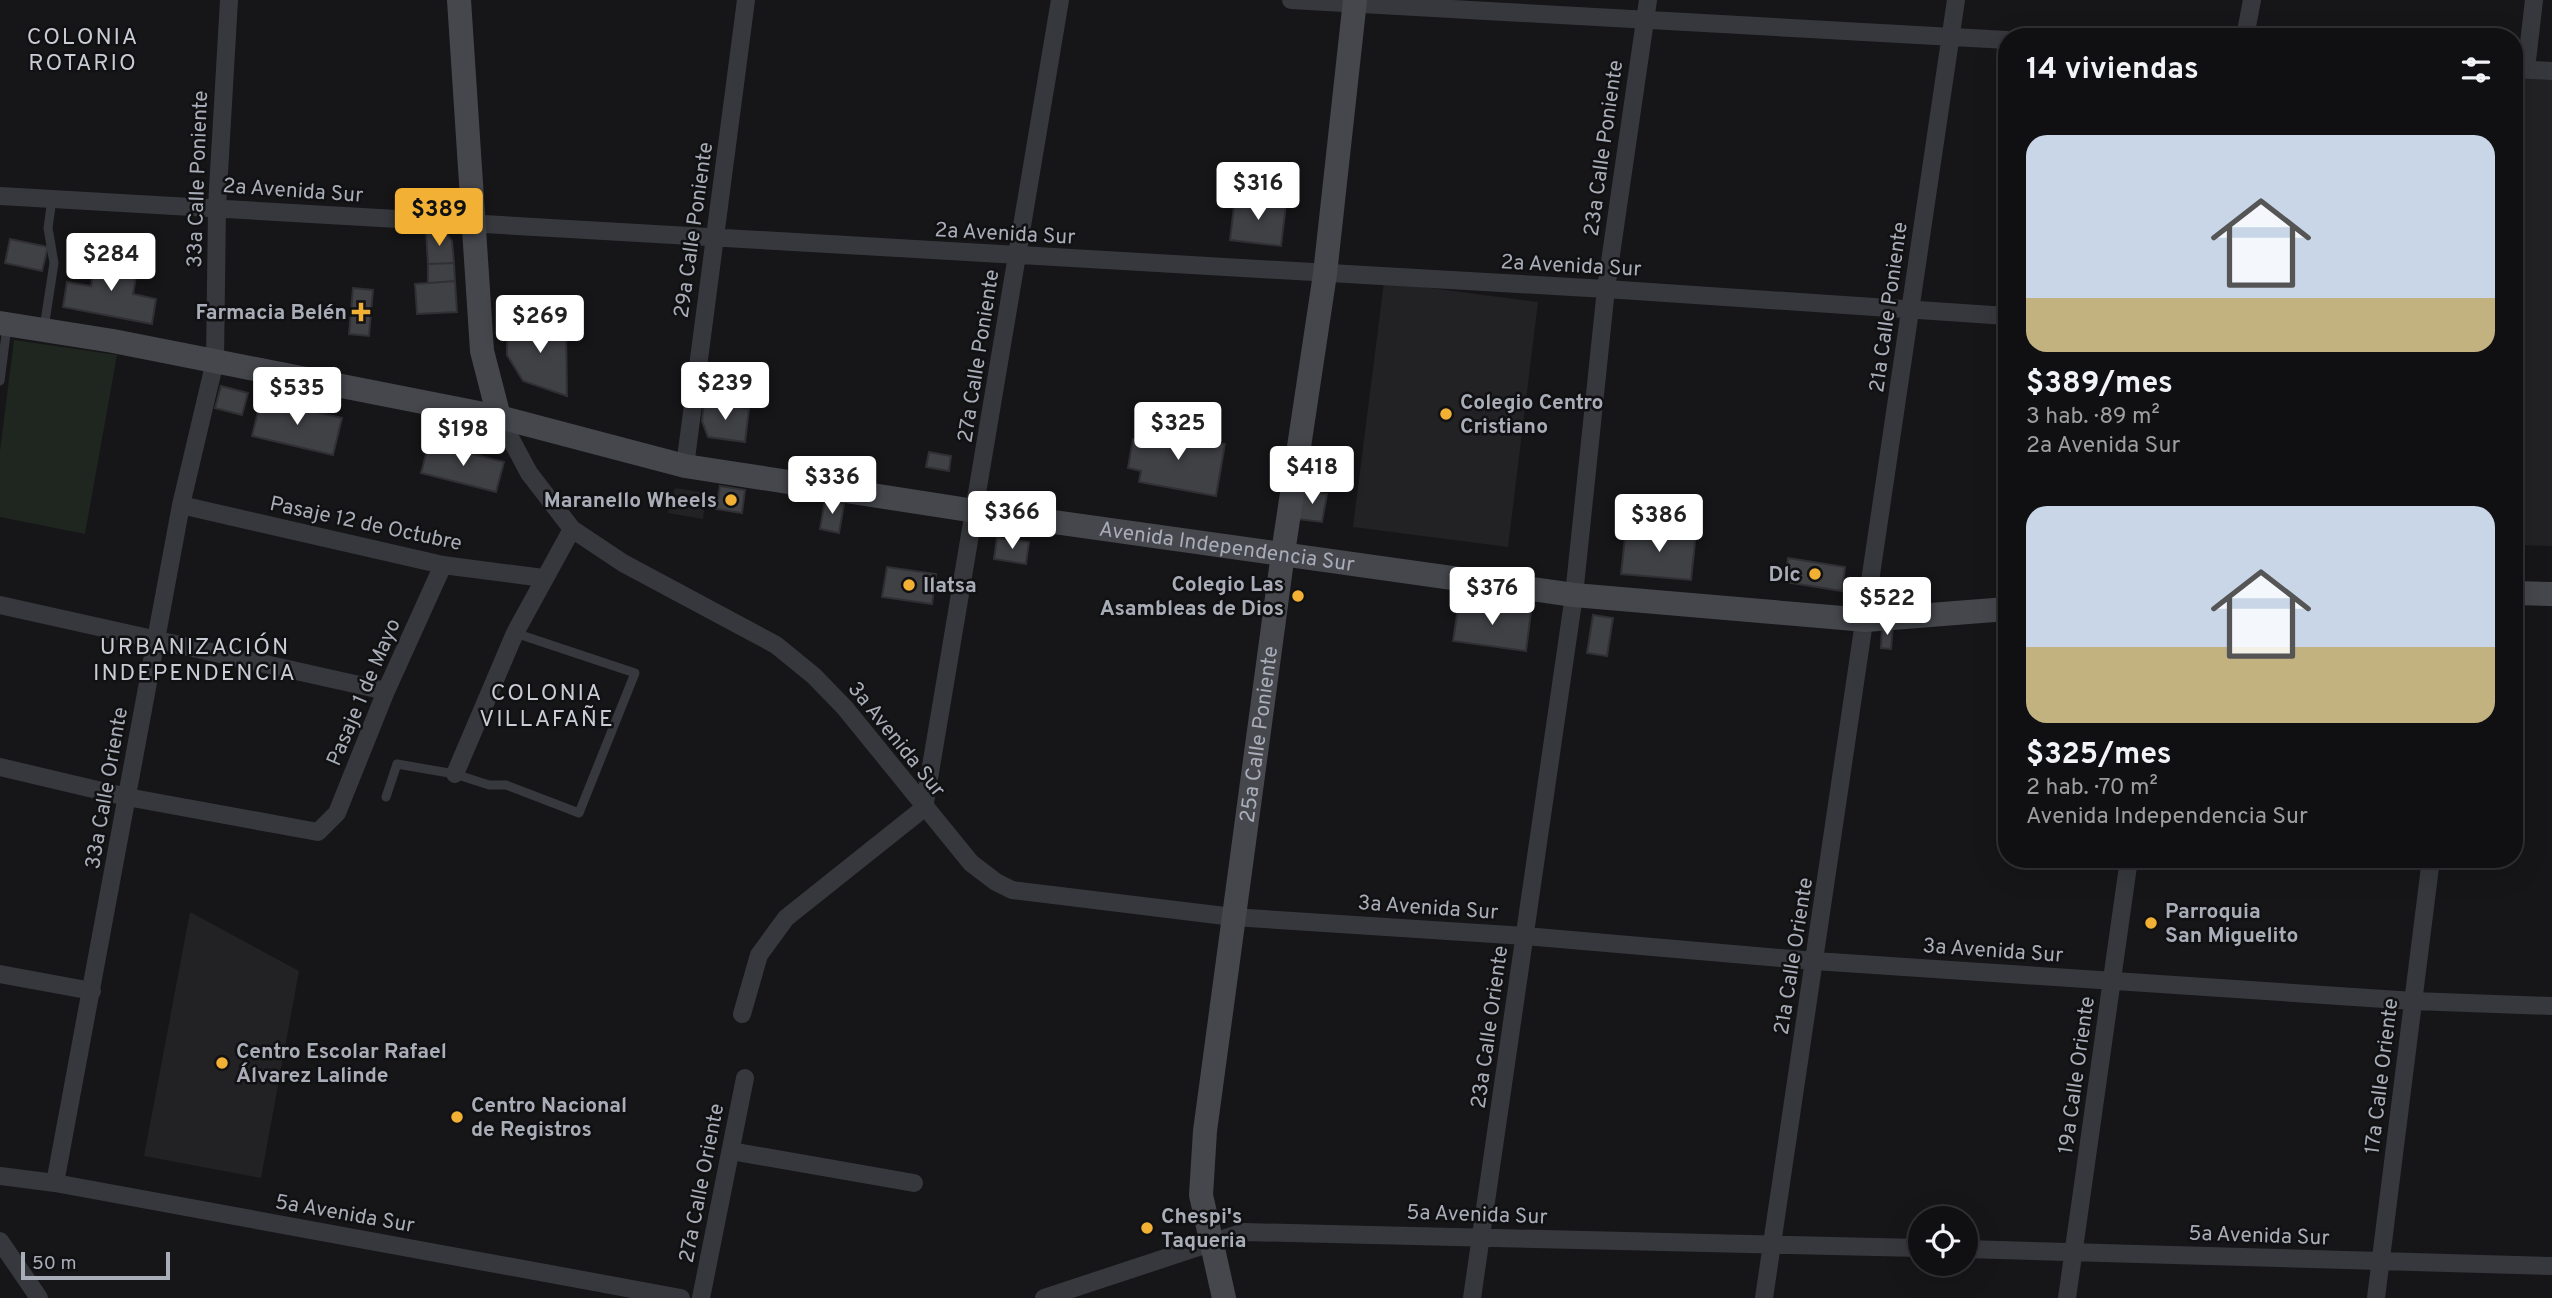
<!DOCTYPE html>
<html lang="es">
<meta charset="utf-8">
<style>
body{margin:0;font-family:Overpass,sans-serif;background:#19191b;color:#f1f3f6;height:100vh;display:flex;flex-direction:column;font-size:26px;white-space:nowrap}
*{box-sizing:border-box;margin:0}
p{font-size:23px;color:#9c9d9f}
.icon{flex:none;width:38px;height:38px;fill:none;stroke:currentColor;stroke-width:2;stroke-linecap:round;stroke-linejoin:round}
.map{position:relative;flex:1;overflow:hidden}
.side{position:absolute;left:1998px;top:28px;width:525px;height:840px;display:flex;flex-direction:column;background:#101012;border-radius:28px;box-shadow:0 7px 28px #0002,0 0 0 2px #303032}
.side>*{flex:none}
.controls{position:absolute;left:1908px;top:1206px;display:grid;gap:14px}
.controls a{display:grid;place-items:center;width:70px;height:70px;border-radius:50%;background:#101012;box-shadow:0 7px 28px #0002,0 0 0 2px #303032;font-size:35px}
.scale{position:absolute;left:21px;bottom:18px;width:149px;box-sizing:border-box;padding-left:7px;border:4px solid #a8adb8;border-top:0;font-size:19px;line-height:24px;white-space:nowrap;color:#a8adb8;-webkit-text-stroke:5px #111113;paint-order:stroke}
.price{position:absolute;translate:-50% -60px;padding:0 16px;border-radius:7px;background:#fff;color:#222;font-size:23px;line-height:46px;filter:drop-shadow(0 2px 4px #0008)}
.price::after{content:'';position:absolute;left:50%;top:42px;width:21px;height:16px;margin-left:-10px;background:inherit;clip-path:polygon(0 0,100% 0,50% 100%)}
.price.on{background:#f2b134;color:#111}
ul{padding:0;list-style:none}
li{display:grid;align-content:center;gap:14px;height:371px;padding:0 28px}
li span{display:grid;place-items:center;height:217px;border-radius:21px;color:#555}
li>.icon{margin-inline-start:auto}
span .icon{width:126px;height:126px;fill:#fffc;stroke-width:1}
li b{font-size:30px}
h2{display:flex;justify-content:space-between;align-items:center;height:84px;padding:0 28px;font-size:30px}
.map>svg:first-child{display:block}
.built{fill:#222225}
.green{fill:#1e261f}
.building{fill:#404145;stroke:#303034;stroke-width:2}
.lines{fill:none;stroke-linecap:round;stroke-linejoin:round}
.lane{stroke:#37383d;stroke-width:9}
.street{stroke:#37383d;stroke-width:18}
.secondary{stroke:#45474d;stroke-width:24}
.poi-dot{fill:#f2b134;stroke:#111113;stroke-width:2.5}
.labels{text-anchor:middle;stroke-width:5;stroke-linejoin:round;paint-order:stroke}
.street-label{font-size:21px;fill:#a8adb8;stroke:#111113}
.poi-label{font-size:21px;font-weight:bold;fill:#a8adb8;stroke:#111113;text-anchor:start}
.neighbourhood-label{font-size:23px;letter-spacing:2px;fill:#c9ccd4;stroke:#111113}
</style>
<div class="map">
<svg width="2552" height="1298" viewBox="0 0 2552 1298">
<rect width="100%" height="100%" fill="#161618"/>
<path class="built" d="M2515 73 2552 76V546L2515 545Z
M1384 282 1538 302 1508 547 1353 527Z
M675 488 706 493 703 519 668 513Z
M190 912 299 971 261 1178 144 1156Z"/>
<path class="green" d="M14 340 117 355 85 534 0 517V451Z"/>
<path class="building" d="M1235 198 1286 205 1281 246 1230 240Z
M445 231 452 241 454 263 428 264 426 232Z
M10 239 48 247 42 271 5 263Z
M96 257 138 265 133 294 156 299 152 324 63 307 67 282 91 286Z
M454 263 455 281 428 283V264Z
M455 281 457 312 417 314 415 284Z
M353 288 373 290 369 336 349 334Z
M507 325H566L567 396 523 381 507 355Z
M221 386 248 393 242 415 215 408Z
M261 399 342 418 333 455 252 436Z
M704 402 749 409 745 442 708 437 702 421Z
M1149 430 1225 444 1216 496 1139 482 1141 471 1128 468 1133 439 1147 442Z
M429 443 504 462 496 492 421 473Z
M929 452 951 456 949 471 926 467Z
M720 486 745 490 742 513 716 509Z
M1302 490 1327 494 1322 522 1297 519Z
M825 500 844 504 839 533 820 529Z
M1626 529 1696 533 1691 580 1621 574Z
M997 538 1029 542 1026 564 994 559Z
M1788 558 1845 567 1842 591 1785 582Z
M887 567 936 574 932 604 882 597Z
M1459 602 1531 612 1526 651 1453 641Z
M1593 615 1613 618 1607 656 1587 653Z
M1882 625 1893 626 1891 649 1881 648Z"/>
<g class="lines">
<path class="lane" d="M44 328 54 263 48 228 52 199
M0 381 7 327
M386 797 397 764 455 774 489 785H506L579 813 635 673 515 633"/>
<path class="street" d="M1291 0 2007 40
M2245 37 2252 0
M2515 69 2552 71
M2526 69 2534 0
M0 196 1606 289 2007 316
M499 417 529 473 572 529 623 563 776 645 814 676 845 708 971 863 996 882 1012 890 1233 917 1525 936 1815 961 2414 1001 2552 1006
M685 466 746 0
M181 505 443 565 543 578
M0 605 386 691
M0 767 127 797 318 832 337 813 386 691 443 565
M455 774 515 633 572 529
M0 974 92 991
M742 1014 759 955 786 918 924 808 1060 0
M731 1151 914 1183
M0 1176 55 1183 681 1298
M55 1183 181 505 215 361 217 207 229 0
M0 1241 39 1298
M1965 1249 2552 1266
M701 1298 745 1078
M1044 1298 1244 1232 1920 1248
M1472 1298 1574 595 1606 289 1648 0
M1764 1298 1956 0
M2067 1298 2129 859
M2376 1298 2431 859"/>
<g class="secondary">
<path d="M459 0 482 351 499 417"/>
<path id="s1" d="M0 323 113 341 499 417 685 466 975 511 1574 595 1866 620 2007 609"/>
<path d="M2515 593 2552 594"/>
<path id="s2" d="M1224 1298 1201 1195 1205 1131 1283 553 1325 274 1355 0"/>
</g>
</g>
<g class="poi-dot">
<path d="M357.5 301.5h7v7h7v7h-7v7h-7v-7h-7v-7h7z"/>
<circle cx="1446" cy="414" r="7"/>
<circle cx="731" cy="500" r="7"/>
<circle cx="1815" cy="574" r="7"/>
<circle cx="909" cy="585" r="7"/>
<circle cx="1298" cy="596" r="7"/>
<circle cx="2151" cy="923" r="7"/>
<circle cx="222" cy="1063" r="7"/>
<circle cx="457" cy="1117" r="7"/>
<circle cx="1147" cy="1228" r="7"/>
</g>
<g class="labels">
<g class="street-label">
<text transform="translate(1603 148) rotate(-82)" y="7">23a Calle Poniente</text>
<text transform="translate(197 179) rotate(-88)" y="7">33a Calle Poniente</text>
<text transform="translate(293 190) rotate(4)" y="7">2a Avenida Sur</text>
<text transform="translate(693 230) rotate(-82)" y="7">29a Calle Poniente</text>
<text transform="translate(1005 233) rotate(3)" y="7">2a Avenida Sur</text>
<text transform="translate(1571 265) rotate(3)" y="7">2a Avenida Sur</text>
<text transform="translate(1888 307) rotate(-82)" y="7">21a Calle Poniente</text>
<text transform="translate(978 356) rotate(-81)" y="7">27a Calle Poniente</text>
<text transform="translate(366 523) rotate(12)" y="7">Pasaje 12 de Octubre</text>
<text dy="7" stroke="none"><textPath href="#s1" startOffset="1248">Avenida Independencia Sur</textPath></text>
<text transform="translate(363 692) rotate(-67)" y="7">Pasaje 1 de Mayo</text>
<text dy="7" stroke="none"><textPath href="#s2" startOffset="570">25a Calle Poniente</textPath></text>
<text transform="translate(897 739) rotate(51)" y="7">3a Avenida Sur</text>
<text transform="translate(106 788) rotate(-80)" y="7">33a Calle Oriente</text>
<text transform="translate(1428 907) rotate(4)" y="7">3a Avenida Sur</text>
<text transform="translate(1993 950) rotate(4)" y="7">3a Avenida Sur</text>
<text transform="translate(1793 956) rotate(-81)" y="7">21a Calle Oriente</text>
<text transform="translate(1489 1027) rotate(-82)" y="7">23a Calle Oriente</text>
<text transform="translate(2076 1075) rotate(-82)" y="7">19a Calle Oriente</text>
<text transform="translate(2381 1076) rotate(-83)" y="7">17a Calle Oriente</text>
<text transform="translate(701 1183) rotate(-79)" y="7">27a Calle Oriente</text>
<text transform="translate(345 1213) rotate(10)" y="7">5a Avenida Sur</text>
<text transform="translate(1477 1214) rotate(2)" y="7">5a Avenida Sur</text>
<text transform="translate(2259 1235) rotate(2)" y="7">5a Avenida Sur</text>
</g>
<g class="poi-label">
<text x="347" y="319" text-anchor="end">Farmacia Belén</text>
<text x="1460" y="409">Colegio Centro<tspan x="1460" dy="24">Cristiano</tspan></text>
<text x="717" y="507" text-anchor="end">Maranello Wheels</text>
<text x="1801" y="581" text-anchor="end">Dlc</text>
<text x="1284" y="591" text-anchor="end">Colegio Las<tspan x="1284" dy="24">Asambleas de Dios</tspan></text>
<text x="923" y="592">Ilatsa</text>
<text x="2165" y="918">Parroquia<tspan x="2165" dy="24">San Miguelito</tspan></text>
<text x="236" y="1058">Centro Escolar Rafael<tspan x="236" dy="24">Álvarez Lalinde</tspan></text>
<text x="471" y="1112">Centro Nacional<tspan x="471" dy="24">de Registros</tspan></text>
<text x="1161" y="1223">Chespi's<tspan x="1161" dy="24">Taqueria</tspan></text>
</g>
<g class="neighbourhood-label">
<text x="83" y="44">COLONIA<tspan x="83" dy="26">ROTARIO</tspan></text>
<text x="195" y="654">URBANIZACIÓN<tspan x="195" dy="26">INDEPENDENCIA</tspan></text>
<text x="547" y="700">COLONIA<tspan x="547" dy="26">VILLAFAÑE</tspan></text>
</g>
</g>
</svg>
<div class="controls">
<a><svg class="icon" aria-label="locate" viewBox="0 0 24 24"><circle cx="12" cy="12" r="6"/><path d="M12 2v4M12 18v4M2 12h4M18 12h4"/></svg></a>
</div>
<div class="scale">50 m</div>
<b class="price" style="left:1258px;top:222px">$316</b>
<b class="price on" style="left:439px;top:248px">$389</b>
<b class="price" style="left:111px;top:293px">$284</b>
<b class="price" style="left:540px;top:355px">$269</b>
<b class="price" style="left:725px;top:422px">$239</b>
<b class="price" style="left:297px;top:427px">$535</b>
<b class="price" style="left:1178px;top:462px">$325</b>
<b class="price" style="left:463px;top:468px">$198</b>
<b class="price" style="left:1312px;top:506px">$418</b>
<b class="price" style="left:832px;top:516px">$336</b>
<b class="price" style="left:1012px;top:551px">$366</b>
<b class="price" style="left:1659px;top:554px">$386</b>
<b class="price" style="left:1492px;top:627px">$376</b>
<b class="price" style="left:1887px;top:637px">$522</b>
<section class="side">
<h2>14 viviendas<svg class="icon" aria-label="filters" viewBox="0 0 24 24"><path d="M4 7h16M4 17h16"/><circle cx="9" cy="7" r="2"/><circle cx="15" cy="17" r="2"/></svg></h2>
<ul>
<li><span style="background:linear-gradient(#c9d6e8 75%,#c2b280 0)"><svg class="icon" aria-label="home" viewBox="0 0 24 24"><path d="M3 11l9-7 9 7M6 9v11h12V9"/></svg></span><div><b>$389/mes</b><p>3 hab. · 89 m²</p><p>2a Avenida Sur</p></div></li>
<li><span style="background:linear-gradient(#c9d6e8 65%,#c2b280 0)"><svg class="icon" aria-label="home" viewBox="0 0 24 24"><path d="M3 11l9-7 9 7M6 9v11h12V9"/></svg></span><div><b>$325/mes</b><p>2 hab. · 70 m²</p><p>Avenida Independencia Sur</p></div></li>
</ul>
</section>
</div>
